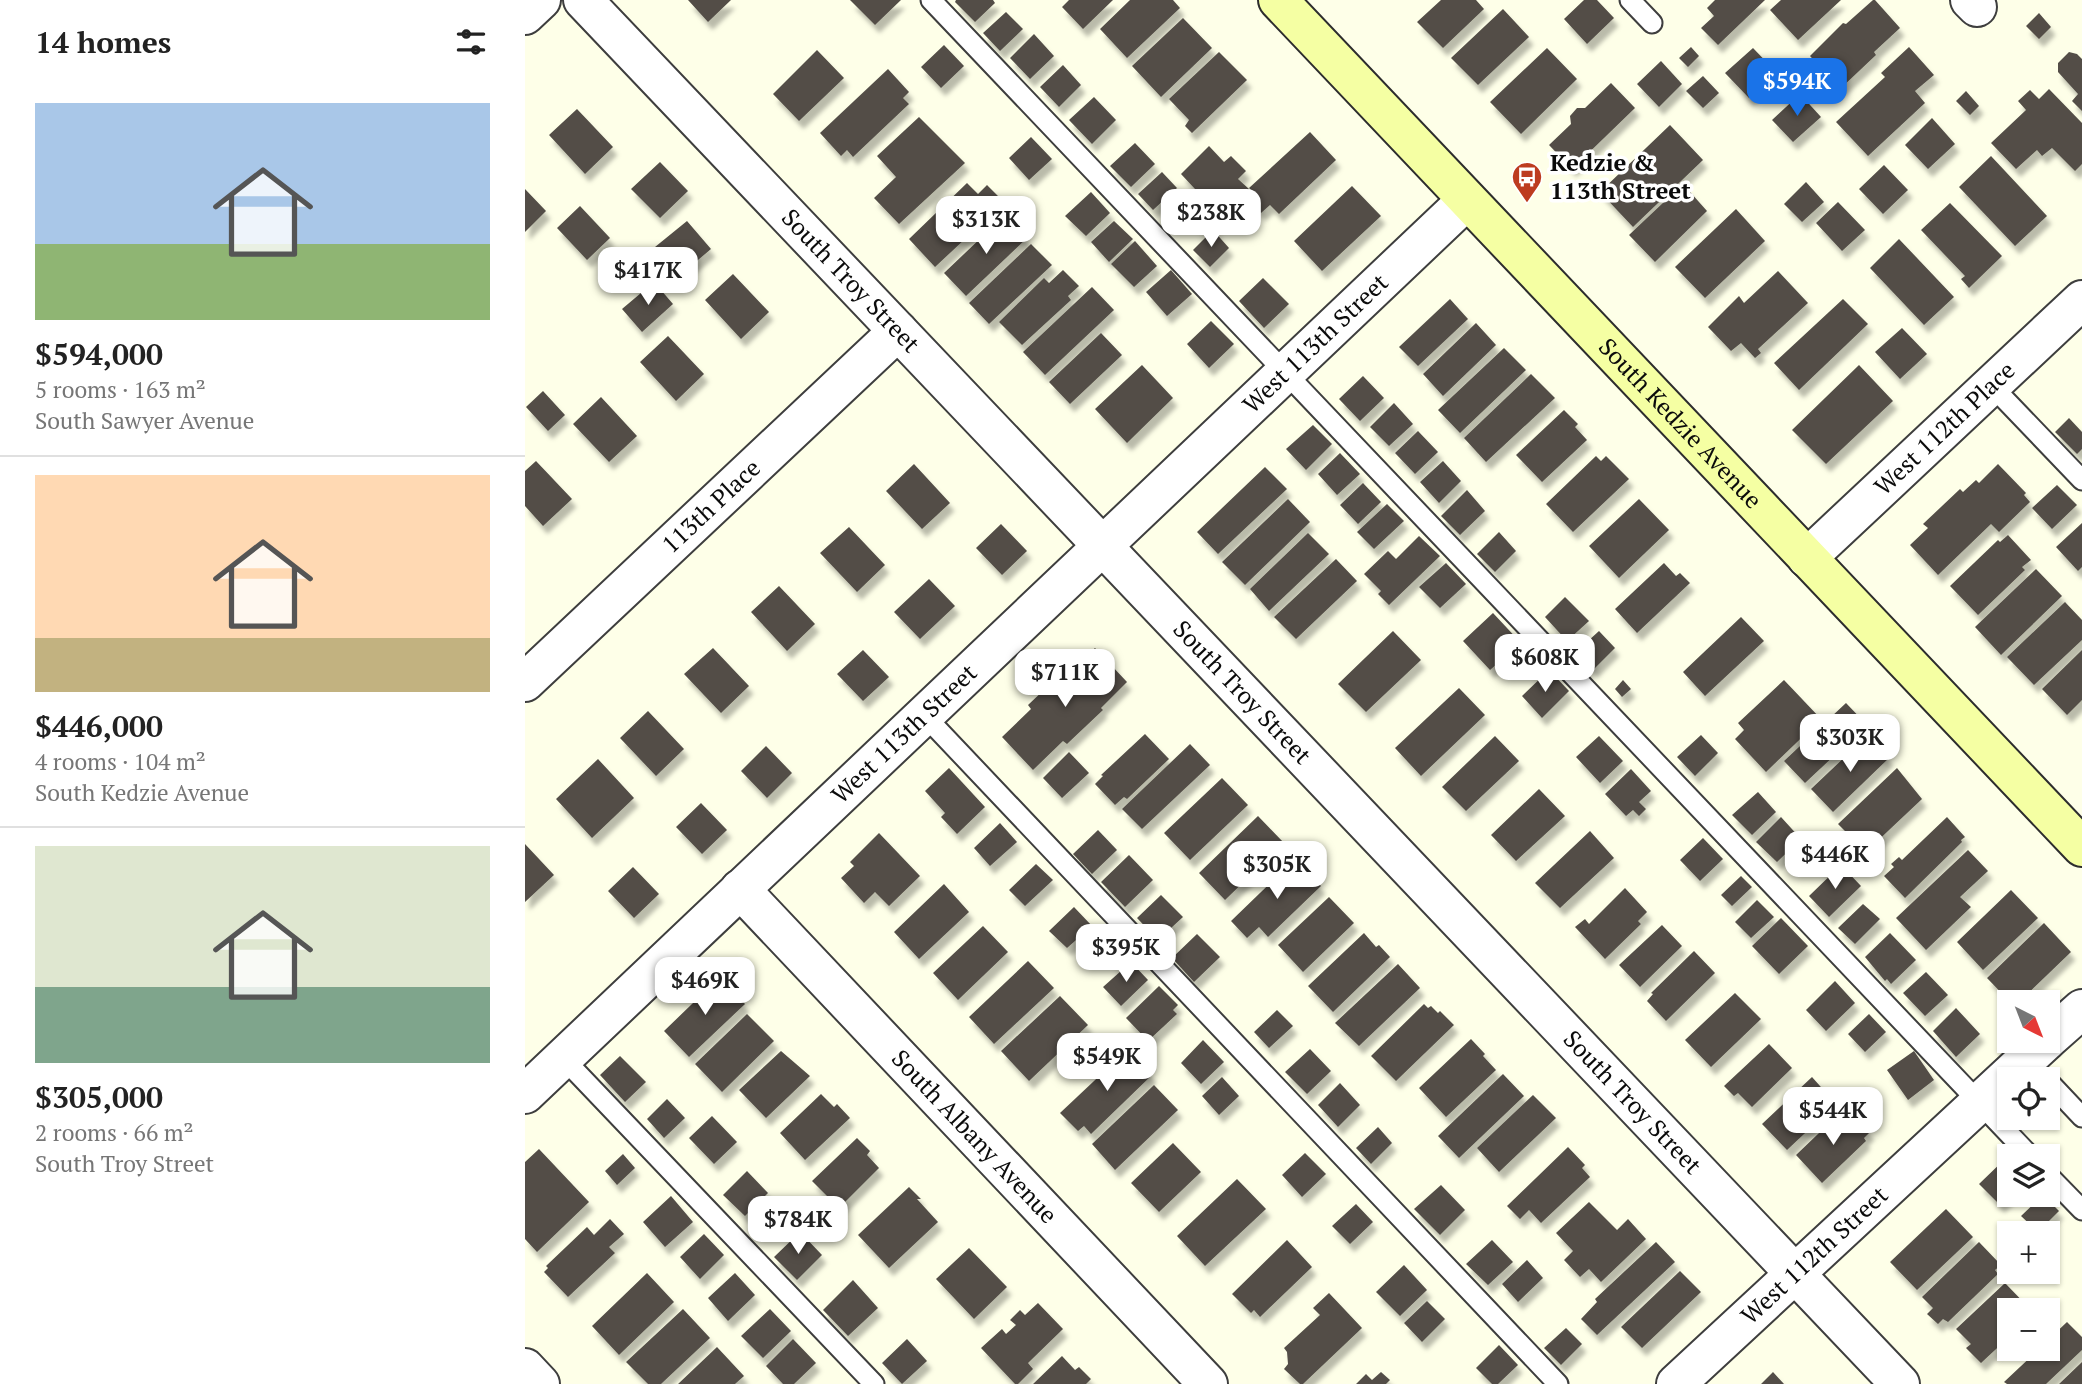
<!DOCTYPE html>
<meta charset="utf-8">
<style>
body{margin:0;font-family:"PT Serif",serif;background:#f6f6f6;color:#222;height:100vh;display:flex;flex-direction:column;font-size:26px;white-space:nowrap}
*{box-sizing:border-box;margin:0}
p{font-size:23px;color:#767676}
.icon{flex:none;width:38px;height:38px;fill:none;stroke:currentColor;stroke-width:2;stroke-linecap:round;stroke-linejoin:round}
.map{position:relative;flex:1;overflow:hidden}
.drawer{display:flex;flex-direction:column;background:#fff;width:525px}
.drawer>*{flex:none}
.needle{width:46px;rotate:138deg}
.controls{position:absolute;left:1472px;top:990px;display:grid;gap:14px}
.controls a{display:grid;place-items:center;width:63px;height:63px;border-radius:0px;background:#fff;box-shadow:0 2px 5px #0004;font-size:35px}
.price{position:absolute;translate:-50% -60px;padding:0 16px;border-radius:14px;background:#fff;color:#222;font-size:23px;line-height:46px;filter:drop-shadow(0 2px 4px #0008)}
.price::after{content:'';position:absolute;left:50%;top:42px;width:21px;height:16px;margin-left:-10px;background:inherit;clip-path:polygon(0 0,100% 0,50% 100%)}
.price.active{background:#1a73e8;color:#fff}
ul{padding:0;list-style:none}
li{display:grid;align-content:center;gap:14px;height:371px;padding:0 35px}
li+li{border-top:2px solid #e0e0e0}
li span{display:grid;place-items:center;height:217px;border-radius:0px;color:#555}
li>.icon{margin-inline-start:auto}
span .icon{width:126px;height:126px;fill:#fffc;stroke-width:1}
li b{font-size:30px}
h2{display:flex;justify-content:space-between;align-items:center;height:84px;padding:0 35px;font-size:30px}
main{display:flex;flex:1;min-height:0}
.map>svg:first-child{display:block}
.building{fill:#534e47;filter:url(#shadow)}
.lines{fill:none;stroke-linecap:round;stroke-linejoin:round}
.service-casing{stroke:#3e3e3e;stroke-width:23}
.minor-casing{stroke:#3e3e3e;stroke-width:42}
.secondary-casing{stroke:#2d2d2d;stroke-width:42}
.service{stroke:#fff;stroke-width:19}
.minor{stroke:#fff;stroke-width:38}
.secondary{stroke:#f5ffa3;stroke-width:38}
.labels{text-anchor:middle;stroke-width:7;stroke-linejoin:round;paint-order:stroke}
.poi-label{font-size:24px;font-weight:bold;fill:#0b0b0b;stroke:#fff;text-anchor:start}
.street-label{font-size:24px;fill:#0b0b0b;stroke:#fff}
</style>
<main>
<section class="drawer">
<h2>14 homes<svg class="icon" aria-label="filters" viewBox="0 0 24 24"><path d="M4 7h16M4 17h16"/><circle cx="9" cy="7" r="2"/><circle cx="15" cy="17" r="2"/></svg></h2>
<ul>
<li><span style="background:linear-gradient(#a9c7e8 65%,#8fb573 0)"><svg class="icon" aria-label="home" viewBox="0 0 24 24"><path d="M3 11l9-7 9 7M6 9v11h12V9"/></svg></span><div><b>$594,000</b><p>5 rooms · 163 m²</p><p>South Sawyer Avenue</p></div></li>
<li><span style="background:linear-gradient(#ffd9b3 75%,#c2b280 0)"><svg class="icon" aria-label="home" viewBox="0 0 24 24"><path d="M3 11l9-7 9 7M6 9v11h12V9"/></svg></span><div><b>$446,000</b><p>4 rooms · 104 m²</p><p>South Kedzie Avenue</p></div></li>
<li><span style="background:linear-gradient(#dfe7d0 65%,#7fa58c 0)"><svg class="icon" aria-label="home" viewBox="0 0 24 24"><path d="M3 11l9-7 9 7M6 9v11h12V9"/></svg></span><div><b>$305,000</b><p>2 rooms · 66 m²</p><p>South Troy Street</p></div></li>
</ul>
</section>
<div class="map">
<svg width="1557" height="1384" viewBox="0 0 1557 1384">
<defs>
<filter id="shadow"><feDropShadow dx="4.5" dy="8" stdDeviation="2" flood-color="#0004"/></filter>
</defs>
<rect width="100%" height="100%" fill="#feffe8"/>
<path class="building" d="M163 0H206L183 22Z
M325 0H376L350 25Z
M431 0H468L470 3 450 22 430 2Z
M544 0H588L558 29 537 7Z
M605 0H648L655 8 602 58 575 29Z
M916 0H951L959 9 918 48 892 22Z
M1059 0H1072L1089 18 1062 44 1039 19Z
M1190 0H1240L1193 45 1176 28 1189 16 1182 8Z
M1256 0H1316L1273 40 1245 10Z
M1348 0H1350L1375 28 1349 52 1351 55 1315 89 1285 56 1318 23 1321 24Z
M978 9 1004 37 953 85 926 58Z
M481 12 498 29 475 51 458 33Z
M1514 13 1526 27 1514 39 1501 26Z
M658 18 687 48 636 97 607 66Z
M509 34 529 56 505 79 485 58Z
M419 45 439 66 416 88 396 67Z
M1166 47 1174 56 1163 67 1154 58Z
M1384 47 1409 75 1390 91 1400 103 1343 156 1311 122 1360 77 1356 73Z
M1022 48 1052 79 996 134 965 102Z
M1228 48 1252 73 1224 98 1200 73Z
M292 50 319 78 274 121 248 94Z
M694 52 722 80 667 133 660 126 664 120 644 99Z
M1544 52 1552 54 1557 59V111L1547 101 1553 94 1533 72V63Z
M1136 61 1157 84 1134 107 1112 84Z
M538 65 556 85 534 107 515 87Z
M363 69 384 92 378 98 384 104 328 157 322 150 316 156 295 133Z
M1178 76 1194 93 1178 108 1161 91Z
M1086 83 1110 108 1047 169 1024 145 1046 124 1045 116 1052 108H1060Z
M1524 89 1557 123V164L1550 171 1527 148 1517 156 1512 150 1491 169 1466 143 1501 110 1493 101 1505 90 1514 99Z
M1441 91 1454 106 1445 115 1431 101Z
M1275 94 1296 117 1268 142 1247 120Z
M569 97 591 120 567 144 544 120Z
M52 109 88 147 60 174 24 135Z
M394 117 440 163 374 224 349 198 371 177 352 156Z
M1407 118 1430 144 1403 169 1380 145Z
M1145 125 1178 160 1108 227 1075 192Z
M785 132 811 160 754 214 745 205 736 213 726 202 732 196 724 188Z
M506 137 527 159 504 180 484 158Z
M610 143 630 164 606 187 585 166Z
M684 146 699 162 706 156 721 171 713 179 724 189 696 216 686 205 680 212 663 195 670 189 656 174Z
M1466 156 1522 216 1490 246 1434 187Z
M135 162 163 191 135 218 106 189Z
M1359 165 1383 190 1358 214 1334 189Z
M637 172 652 188 628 210 613 194Z
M1281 182 1299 202 1277 222 1259 204Z
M442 183 453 194 462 185 477 200 468 208 470 211 410 267 384 239Z
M1158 184 1182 211 1130 262 1104 235Z
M827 186 856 216 797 271 769 241Z
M0 189 21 211 0 232Z
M566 192 585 213 561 236 540 216Z
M1313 202 1340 230 1317 251 1291 223Z
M1425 203 1477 256 1444 288 1436 279 1440 276 1396 230Z
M55 206 85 238 62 260 32 228Z
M1211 209 1240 241 1180 298 1150 267Z
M480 215 502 238 441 296 419 273Z
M162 221 186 249 154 276 130 247Z
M589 221 608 239 584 262 566 242Z
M688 230 704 248 685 267 668 250Z
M1374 239 1429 297 1399 325 1345 268Z
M610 241 632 266 609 287 586 264Z
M506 244 527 265 464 324 444 303Z
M538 270 554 286 543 296 546 300 497 345 474 322 519 278 524 283Z
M646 270 667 294 642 316 621 292Z
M1253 271 1283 303 1233 349 1236 353 1230 358 1216 343 1206 351 1183 327 1214 296 1219 303Z
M208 274 244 312 216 339 180 300Z
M738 278 764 304 739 328 714 301Z
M129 282 148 304 117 332 97 309Z
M567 287 589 310 520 375 498 352Z
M925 299 943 319 893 366 874 347Z
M1318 299 1343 324 1274 390 1249 363Z
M686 321 709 344 684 368 662 344Z
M951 323 971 345 918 396 898 374Z
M1377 328 1402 354 1375 379 1350 352Z
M576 333 597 355 545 404 524 382Z
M143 336 179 374 151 401 115 362Z
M979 348 1001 370 935 433 913 410Z
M617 365 648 398 602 443 570 409Z
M1334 365 1368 401 1301 464 1267 430Z
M1006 374 1030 398 961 462 939 438Z
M838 376 859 398 835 421 814 399Z
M18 391 40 415 23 431 1 407Z
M76 397 112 436 84 462 48 424Z
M869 403 888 424 864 446 845 427Z
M1039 410 1053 424 1050 427 1062 440 1017 482 991 455Z
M1544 418 1557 432V449L1552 454 1530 432Z
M788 425 807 444 781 470 761 449Z
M893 431 913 452 890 474 870 453Z
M815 453 835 474 812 495 793 474Z
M1071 456 1076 461 1081 456 1104 479 1048 532 1021 504Z
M11 461 47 499 18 526 0 506V471Z
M918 461 936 481 914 503 895 482Z
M389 464 425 503 397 529 361 491Z
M1473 464 1501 493 1499 495 1505 502 1474 532 1466 524 1413 575 1385 545 1403 528 1398 524 1435 489 1438 492 1451 480 1454 483Z
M740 467 762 489 693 554 672 532Z
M838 483 856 502 833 524 815 505Z
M1532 485 1552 505 1527 529 1507 508Z
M942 490 960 511 935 535 916 516Z
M763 499 785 522 720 585 697 562Z
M1114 499 1144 530 1094 578 1064 546Z
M862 504 879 521 849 549 832 532Z
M1557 523V567L1553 571 1531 547Z
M476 524 502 551 477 575 451 548Z
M324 527 360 565 332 592 295 553Z
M974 532 991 551 970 572 952 554Z
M783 533 804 554 744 611 725 589Z
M1483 535 1506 560 1497 567 1500 570 1453 615 1425 586 1473 540 1475 542Z
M894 536 915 556 864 605 853 594 856 591 839 574 863 551 871 559Z
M811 559 832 581 771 639 749 617Z
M921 563 941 584 915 608 894 587Z
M1139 563 1151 576 1155 573 1165 583 1112 633 1090 609Z
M1511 569 1537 596 1476 655 1450 627Z
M404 579 430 606 395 639 369 612Z
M254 586 290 624 262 651 226 612Z
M1040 597 1064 621 1042 641 1020 617Z
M1540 602 1557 620V640L1509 685 1482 657Z
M968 613 996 643 965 670 938 641Z
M1216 617 1239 641 1180 696 1158 672Z
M868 631 896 660 841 712 813 684Z
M1074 631 1090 648 1068 670 1051 652Z
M188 648 224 686 196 713 159 674Z
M570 648 602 682 576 708 578 710 542 744 538 741 508 770 477 737 506 709 503 705 540 670 543 673Z
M338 650 364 677 338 701 312 674Z
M1557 650V700L1542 715 1517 689Z
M1024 670 1044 691 1017 718 997 696Z
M1098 680 1106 689 1097 697 1090 689Z
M1259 680 1296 719 1241 772 1210 739 1219 730 1213 723Z
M934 688 960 715 896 776 870 748Z
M1321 703 1342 725 1280 783 1259 761Z
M123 711 159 749 131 776 95 738Z
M620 734 644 759 602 799 599 797 590 805 570 784 578 776 576 775Z
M1176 735 1193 753 1170 776 1152 757Z
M1343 735 1364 758 1308 812 1286 789Z
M970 736 994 761 941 811 917 787Z
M1074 736 1098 761 1075 783 1051 757Z
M665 744 685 765 617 829 597 809Z
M241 746 267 773 242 798 216 771Z
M544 752 564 773 537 798 518 778Z
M73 759 109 798 67 838 31 799Z
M424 768 460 807 432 834 416 817 420 813 400 791Z
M1372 768 1397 799 1328 864 1315 850 1327 838 1313 824Z
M1106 769 1126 791 1114 802 1121 809 1114 816 1108 810 1101 816 1080 794Z
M697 778 723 805 665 860 639 833Z
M1014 789 1040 816 991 861 966 835Z
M1233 792 1251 812 1227 835 1207 815Z
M176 803 202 830 177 854 151 827Z
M733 816 759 843 700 900 674 873Z
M1256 817 1276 839 1252 862 1231 842Z
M1422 817 1440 837 1436 840 1437 842 1380 898 1359 876 1369 867 1366 864 1374 857 1377 860Z
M475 823 492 842 465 866 449 848Z
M573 830 592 850 567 874 548 854Z
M1065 831 1089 858 1035 908 1010 883Z
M354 833 395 876 364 906 350 892 339 903 316 878 329 866 325 862Z
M1178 838 1198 859 1175 881 1155 860Z
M0 844 29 875 0 902Z
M1443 850 1463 871 1435 897 1446 907 1401 950 1371 918Z
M604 855 628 880 600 907 576 882Z
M770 859 796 886 743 937 734 927 722 938 706 921Z
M511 864 528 880 500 906 484 890Z
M1316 865 1336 886 1304 917 1284 896Z
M108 867 134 894 109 918 83 891Z
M1216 876 1227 887 1207 906 1196 895Z
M419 884 444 912 394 959 369 932Z
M1100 888 1122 912 1113 921 1116 924 1080 959 1050 927 1060 919 1064 924Z
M1486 890 1513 918 1458 970 1432 942Z
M636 895 658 917 633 940 612 918Z
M804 897 829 923 778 972 753 945Z
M1232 900 1249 917 1226 938 1210 922Z
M1338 904 1355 919 1330 944 1313 928Z
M549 907 567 926 542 948 524 931Z
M1256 918 1283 946 1254 974 1227 946Z
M1519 923 1546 952 1493 1003H1486L1462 978Z
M1137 925 1157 946 1115 987 1094 965Z
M458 926 483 952 433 1000 408 973Z
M839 933 851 947 854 945 865 957 808 1012 783 986Z
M1365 933 1391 960 1366 984 1362 979 1360 981 1340 957Z
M672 934 695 957 669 982 647 958Z
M1169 951 1190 973 1141 1021 1122 1001 1128 994 1126 993Z
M503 961 529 988 469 1044 444 1017Z
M606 962 623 980 596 1006 578 987Z
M873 964 895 988 834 1046 810 1023Z
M1401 972 1423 995 1400 1016 1378 993Z
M195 977 220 1004 164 1057 139 1031Z
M1310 981 1330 1003 1301 1031 1281 1010Z
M634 986 653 1005 648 1010 652 1014 623 1041 601 1018Z
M1210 993 1236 1019 1186 1067 1160 1040Z
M535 996 563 1025 504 1081 476 1051Z
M899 1004 903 1008 906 1006 913 1013 915 1011 929 1025 871 1081 846 1056Z
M1431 1008 1455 1034 1431 1057 1408 1031Z
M752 1010 768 1026 744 1048 729 1032Z
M222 1014 249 1041 197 1092 170 1064Z
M1344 1014 1361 1032 1340 1052 1323 1034Z
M946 1039 960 1054 958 1056 971 1070 921 1117 894 1088Z
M678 1040 699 1062 676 1084 656 1063Z
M1244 1044 1267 1068 1227 1107 1213 1093 1209 1096 1199 1086Z
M603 1049 627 1075 566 1134 559 1126 553 1131 535 1113Z
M785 1049 806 1071 782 1094 760 1072Z
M256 1051 285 1076 241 1118 214 1090Z
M1389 1051 1409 1080 1383 1100 1362 1070Z
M95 1056 121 1082 100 1102 75 1075Z
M978 1074 999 1096 934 1158 913 1136Z
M697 1077 714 1096 694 1115 677 1096Z
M1287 1077 1311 1104 1262 1150 1237 1124Z
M815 1083 835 1105 813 1127 793 1105Z
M629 1085 653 1110 590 1170 567 1144Z
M296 1094 309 1107 312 1104 325 1118 280 1160 255 1133Z
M1008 1095 1031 1118 974 1172 952 1148Z
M142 1099 160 1118 139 1138 122 1119Z
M1316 1112 1331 1127 1335 1122 1345 1132 1339 1138 1341 1141 1297 1183 1271 1155Z
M187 1116 212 1142 189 1164 164 1138Z
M853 1127 867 1143 846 1164 831 1148Z
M332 1138 345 1151 342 1155 354 1168 314 1208 287 1181Z
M648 1143 676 1172 634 1212 606 1183Z
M1043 1147 1060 1165 1057 1168 1065 1177 1016 1223 1004 1210 995 1219 982 1206Z
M14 1149 64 1202 12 1252 0 1239V1162Z
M780 1153 801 1174 777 1197 757 1175Z
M98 1154 110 1168 92 1185 80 1171Z
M1482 1157 1484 1159V1197L1475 1205 1454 1184Z
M222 1171 243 1193 220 1216 198 1195Z
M712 1179 741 1209 680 1266 652 1236Z
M916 1185 940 1210 915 1235 889 1209Z
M384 1187 396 1199H392L413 1222 364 1268 333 1235Z
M1518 1195 1534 1211 1513 1232 1496 1216Z
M146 1196 168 1222 140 1247 118 1222Z
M1064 1202 1092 1230 1103 1219 1121 1239 1076 1282 1064 1269 1055 1277 1039 1260 1048 1251 1031 1233Z
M831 1204 848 1222 825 1244 807 1226Z
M1421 1209 1448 1237 1392 1290 1365 1262Z
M85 1219 99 1234 84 1247 90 1253 43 1297 19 1272 23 1268 21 1266 62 1227 69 1235Z
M275 1232 297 1255 272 1280 249 1257Z
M179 1234 199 1255 175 1279 155 1257Z
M762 1240 787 1267 735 1317 729 1310 726 1313 707 1294Z
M967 1240 988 1262 963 1285 941 1264Z
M1131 1242 1150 1262 1072 1335 1056 1319 1072 1302 1070 1299Z
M1454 1242 1476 1265 1470 1270 1473 1274 1423 1322 1418 1319 1413 1324 1402 1314 1408 1308 1397 1297Z
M444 1248 482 1287 449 1319 411 1279Z
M1002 1260 1018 1278 993 1302 977 1284Z
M879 1265 902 1290 875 1316 851 1292Z
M1155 1271 1176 1292 1117 1348 1096 1327Z
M122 1273 149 1302 94 1355 67 1326Z
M210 1273 230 1295 203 1321 183 1298Z
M328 1280 353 1308 323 1336 298 1310Z
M1480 1283 1507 1311H1484V1337L1456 1363 1441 1348 1446 1344 1431 1329Z
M804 1293 837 1328 778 1384H775L759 1369 763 1364 762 1352 759 1348 795 1315 788 1308Z
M902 1301 920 1319 897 1342 879 1323Z
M513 1303 538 1329 503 1363 508 1369 493 1384H490L456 1348 477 1329 481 1334 491 1325 485 1320 495 1310 500 1315Z
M158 1309 185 1338 136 1384H123L101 1362Z
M245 1309 266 1331 238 1358 216 1336Z
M1542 1322 1557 1337V1350L1521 1384H1482L1479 1382 1514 1349H1522V1341Z
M1041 1328 1057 1344 1036 1365 1019 1348Z
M268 1339 291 1363 269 1384H258L241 1366Z
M382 1339 402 1361 377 1384 357 1363Z
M974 1345 993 1365 973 1384H967L951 1368Z
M192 1347 219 1376 210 1384H153Z
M537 1356 550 1370 554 1367 566 1379 561 1384H508Z
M1557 1362V1384H1534Z
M856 1372 865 1380 861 1384H831L841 1374 847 1380Z
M1248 1372 1259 1384H1236Z"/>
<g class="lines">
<g class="service-casing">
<path id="service" d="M406 0 1506 1157
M1105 0 1127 23
M1466 385 1557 480
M399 715 1033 1384
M38 1058 349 1384
M1522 1080 1557 1117
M1522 1174 1557 1210"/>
</g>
<g class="minor-casing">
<g id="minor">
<path id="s1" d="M58 0 1375 1384"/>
<path d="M1445 0 1452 7"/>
<path d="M0 15 16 0"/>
<path id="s2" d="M1282 558 1557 300"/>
<path id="s3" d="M0 682 373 331"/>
<path id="s4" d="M215 889 683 1384"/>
<path d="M1522 1040 1557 1009"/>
<path id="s5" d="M0 1094 942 200"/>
<path d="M0 1368 15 1384"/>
<path id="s6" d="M1151 1384 1521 1041"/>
</g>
</g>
<g class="secondary-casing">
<g id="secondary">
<path id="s7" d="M753 0 1557 847"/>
</g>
</g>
<use href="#service" class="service"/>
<use href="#minor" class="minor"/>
<use href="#secondary" class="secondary"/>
</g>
<defs>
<g id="bus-pin" transform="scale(1.575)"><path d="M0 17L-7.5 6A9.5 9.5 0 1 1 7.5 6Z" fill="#bd3c20" stroke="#fff"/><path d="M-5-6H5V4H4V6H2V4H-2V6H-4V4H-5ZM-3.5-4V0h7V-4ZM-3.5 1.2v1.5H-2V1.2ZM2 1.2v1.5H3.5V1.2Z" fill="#fff"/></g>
</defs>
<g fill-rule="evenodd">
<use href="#bus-pin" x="1002" y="177"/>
</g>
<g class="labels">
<g class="poi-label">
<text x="1025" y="171">Kedzie &amp;<tspan x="1025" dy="28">113th Street</tspan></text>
</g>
<g class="street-label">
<text dy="8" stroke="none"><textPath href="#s1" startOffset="388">South Troy Street</textPath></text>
<text dy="8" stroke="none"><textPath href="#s5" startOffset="1090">West 113th Street</textPath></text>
<text dy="8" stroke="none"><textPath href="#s7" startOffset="584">South Kedzie Avenue</textPath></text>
<text dy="8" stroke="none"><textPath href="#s2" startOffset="189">West 112th Place</textPath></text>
<text dy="8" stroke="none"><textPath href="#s3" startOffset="256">113th Place</textPath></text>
<text dy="8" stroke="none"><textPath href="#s1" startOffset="956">South Troy Street</textPath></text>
<text dy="8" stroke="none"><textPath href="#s5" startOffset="523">West 113th Street</textPath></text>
<text dy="8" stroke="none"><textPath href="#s1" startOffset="1522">South Troy Street</textPath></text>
<text dy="8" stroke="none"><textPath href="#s4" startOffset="341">South Albany Avenue</textPath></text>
<text dy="8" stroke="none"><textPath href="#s6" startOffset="189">West 112th Street</textPath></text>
</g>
</g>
</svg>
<div class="controls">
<a><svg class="needle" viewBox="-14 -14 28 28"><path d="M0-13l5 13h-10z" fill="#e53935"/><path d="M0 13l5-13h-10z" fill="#767676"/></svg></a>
<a><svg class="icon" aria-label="locate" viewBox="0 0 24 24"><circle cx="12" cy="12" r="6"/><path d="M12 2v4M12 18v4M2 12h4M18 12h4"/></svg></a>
<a><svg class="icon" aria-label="layers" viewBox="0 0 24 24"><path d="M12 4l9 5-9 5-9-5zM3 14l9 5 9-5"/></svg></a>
<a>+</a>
<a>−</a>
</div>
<b class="price active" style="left:1272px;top:118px">$594K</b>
<b class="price" style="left:686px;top:249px">$238K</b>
<b class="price" style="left:461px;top:256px">$313K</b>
<b class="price" style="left:123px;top:307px">$417K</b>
<b class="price" style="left:1020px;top:694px">$608K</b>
<b class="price" style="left:540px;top:709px">$711K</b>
<b class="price" style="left:1325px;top:774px">$303K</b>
<b class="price" style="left:1310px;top:891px">$446K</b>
<b class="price" style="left:752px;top:901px">$305K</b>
<b class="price" style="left:601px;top:984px">$395K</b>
<b class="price" style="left:180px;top:1017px">$469K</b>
<b class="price" style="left:582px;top:1093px">$549K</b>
<b class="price" style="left:1308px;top:1147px">$544K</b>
<b class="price" style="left:273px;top:1256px">$784K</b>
</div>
</main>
